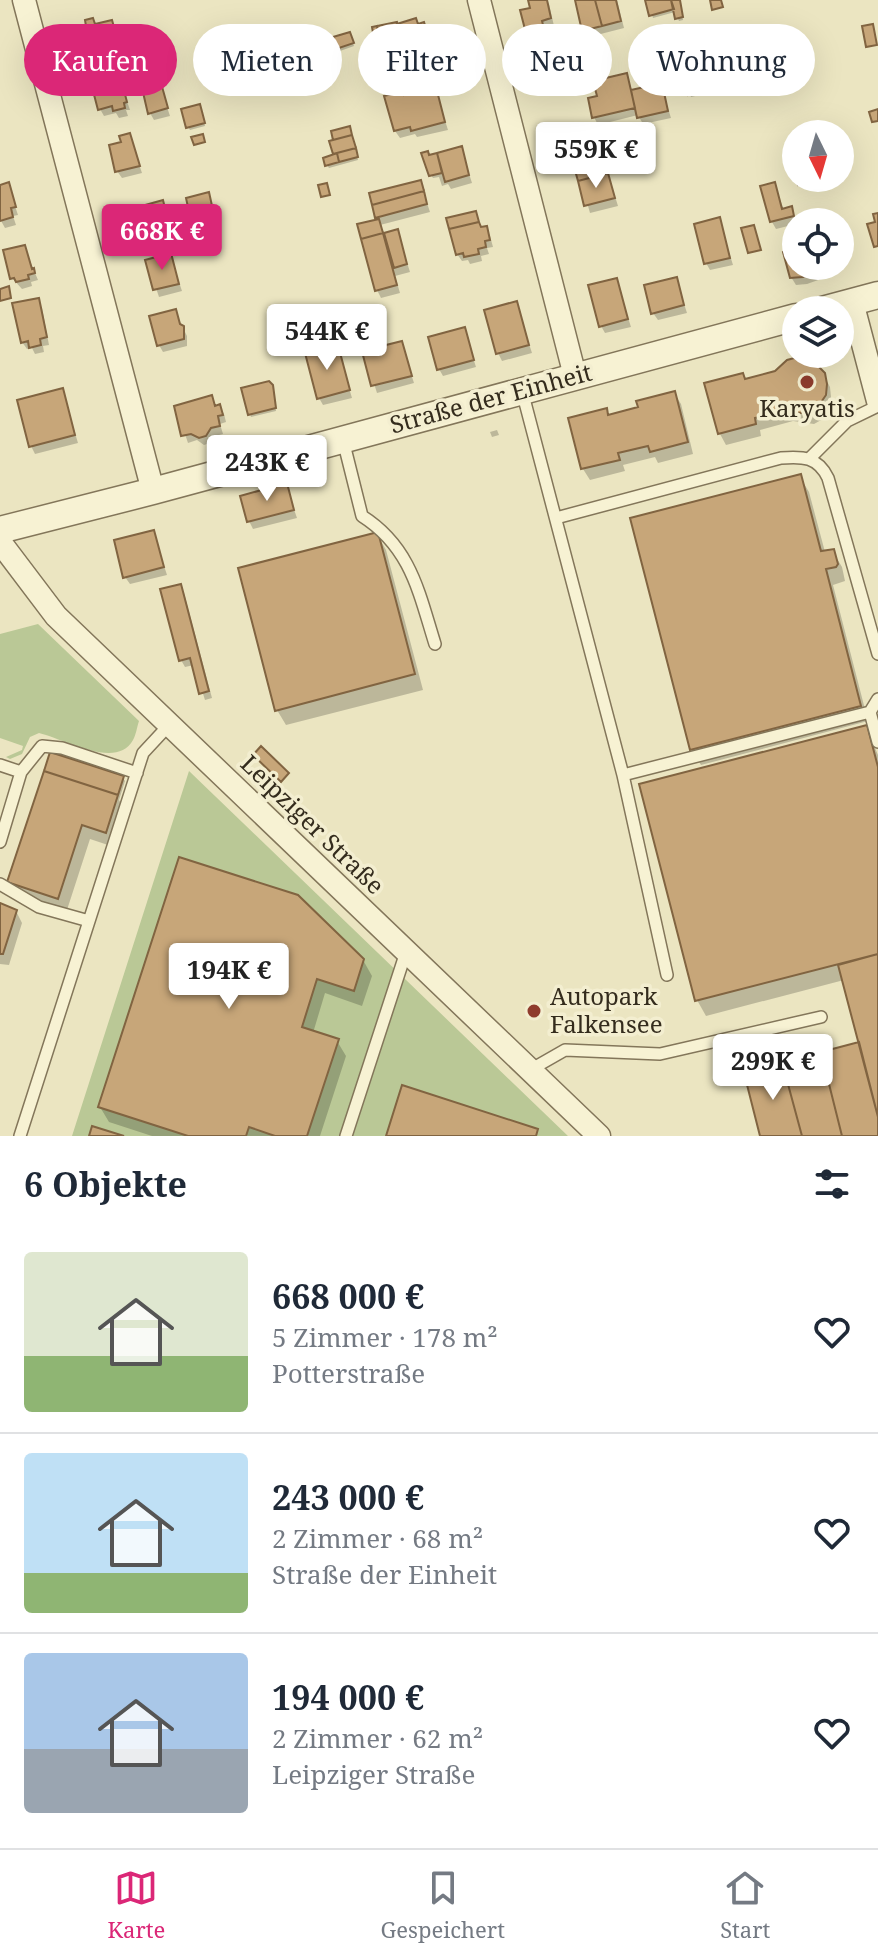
<!DOCTYPE html>
<html lang="de">
<meta charset="utf-8">
<style>
body{margin:0;font-family:"Noto Serif",serif;background:#f2f2f3;color:#1f2937;height:100vh;display:flex;flex-direction:column;font-size:30px;white-space:nowrap}
*{box-sizing:border-box;margin:0}
p{font-size:26px;color:#747a83}
.icon{flex:none;width:44px;height:44px;fill:none;stroke:currentColor;stroke-width:2;stroke-linecap:round;stroke-linejoin:round}
.map{position:relative;height:1136px;overflow:hidden}
.drawer{display:flex;flex-direction:column;background:#fff;flex:1}
.drawer>*{flex:none}
.hud{position:absolute;left:24px;top:24px;width:830px;height:72px;display:flex;gap:16px}
.needle{width:52px;rotate:175deg}
.buttons{position:absolute;left:782px;top:120px;display:grid;gap:16px}
.buttons a{display:grid;place-items:center;width:72px;height:72px;border-radius:50%;background:#fff;box-shadow:0 8px 32px #0002;font-size:40px}
.price{position:absolute;translate:-50% -68px;padding:0 18px;border-radius:8px;background:#fff;color:#222;font-size:26px;line-height:52px;filter:drop-shadow(0 2px 4px #0008)}
.price::after{content:'';position:absolute;left:50%;top:48px;width:24px;height:18px;margin-left:-12px;background:inherit;clip-path:polygon(0 0,100% 0,50% 100%)}
.price.current{background:#db2777;color:#fff}
ul{padding:0;list-style:none}
li{display:flex;align-items:center;gap:24px;height:200px;padding:0 24px}
li+li{border-top:2px solid #e0e1e3}
li span{display:grid;place-items:center;flex:none;width:224px;height:160px;border-radius:8px;color:#555}
li>.icon{margin-inline-start:auto}
span .icon{width:96px;height:96px;fill:#fffc;stroke-width:1}
li b{font-size:34px}
h2{display:flex;justify-content:space-between;align-items:center;height:96px;padding:0 24px;font-size:34px}
.chip{padding:0 28px;border-radius:36px;background:#fff;box-shadow:0 8px 32px #0002;font-size:28px;line-height:72px}
.chip.current{background:#db2777;color:#fff}
.menu{display:flex;justify-content:space-around;align-items:center;height:112px;border-top:2px solid #e0e1e3;background:#fff;font-size:22px;color:#747a83}
.menu a{display:grid;justify-items:center;gap:4px}
.menu .current{color:#db2777}
.map>svg:first-child{display:block}
.green{fill:#bac896}
.shadow{fill:#0003}
.building{fill:#c7a679;stroke:#816441;stroke-width:2}
.lines{fill:none;stroke-linecap:round;stroke-linejoin:round}
.service-casing{stroke:#83765a;stroke-width:14}
.minor-casing{stroke:#83765a;stroke-width:25}
.tertiary-casing{stroke:#83765a;stroke-width:29}
.service{stroke:#f7f2d3;stroke-width:11}
.minor{stroke:#f7f2d3;stroke-width:22}
.tertiary{stroke:#f7f2d3;stroke-width:26}
.poi-dot{fill:#8f3c2d;stroke:#f3eed0;stroke-width:3}
.labels{text-anchor:middle;stroke-width:7;stroke-linejoin:round;paint-order:stroke}
.street-label{font-size:24px;fill:#342c1d;stroke:#f3eed0}
.poi-label{font-size:24px;fill:#342c1d;stroke:#f3eed0}
</style>
<div class="map">
<svg width="878" height="1136" viewBox="0 0 878 1136">
<rect width="100%" height="100%" fill="#ebe5c1"/>
<path class="green" d="M38 624 139 721C137 727 136 735 133 740 117 770 64 739 39 733L30 737 22 754 10 759 6 757 22 750 23 746 0 738V634Z
M189 771 568 1136H72Z"/>
<path class="shadow" d="M530 0H547L549 4 554 26 545 28 548 44 534 48 529 40 532 9Z
M577 0H617L624 28 589 37Z
M647 0H679L683 20 679 21 675 12 653 18Z
M113 25 120 52 84 61 83 58 95 26Z
M423 25 430 42 424 44 425 49 410 53 399 39 380 42 379 46 377 43 374 29Z
M351 37 354 46 340 51 338 48Z
M154 58 156 67 128 75 120 70Z
M626 75 632 92 661 86 671 118 643 124 638 115 598 125 594 117 599 97Z
M708 76 712 92 691 97 690 94Z
M119 78 130 110H126L128 116 119 118 116 113 104 116 100 109Z
M160 86 170 116 154 120 150 113Z
M435 89 448 130 417 137 415 134 400 138 395 131 404 97Z
M201 109 205 126 190 130 188 127Z
M350 131 358 160 329 168 327 165 335 156 332 142Z
M129 135 142 173 122 178 117 171 123 143Z
M461 148 472 183 451 189 448 184 442 186 439 177 433 178 431 175 429 157Z
M601 151 618 206 590 213 574 157Z
M798 178H813L814 183 802 187Z
M420 182 430 212 380 225 383 235 397 231 410 272 395 276 400 293 381 298 377 290 379 221 377 217Z
M774 184 784 210 791 209 796 224 776 229 772 222Z
M8 185 18 215 13 216 16 225 5 228 0 219V187Z
M209 200 214 223 197 228 193 220Z
M162 203 170 226 189 225 192 237 170 243 167 233 143 239 139 232Z
M719 220 733 265 710 270 706 263Z
M480 227 486 228 490 236 493 247 487 248 489 254 481 256 482 261 470 264 468 260 462 261 457 254Z
M24 247 38 280 31 282 32 286 22 289 12 278Z
M170 255 182 291 159 297 147 261Z
M796 266H833L835 274 807 284 796 285 791 277Z
M676 279 687 313 658 320 653 313Z
M616 280 631 327 605 333 601 326Z
M37 300 42 308 49 345 43 346 44 352 35 354 32 348 27 349 22 342Z
M516 304 532 353 502 361 498 353Z
M175 312 187 336V346L163 352 159 345Z
M464 330 476 367 443 376 439 369Z
M378 337 383 348 401 343 414 383 377 393 361 342Z
M337 347 352 398 323 405 319 398Z
M776 373 823 374 830 387 832 407 823 419 814 424 793 421 760 430 761 436 726 445 720 434 707 384 745 381Z
M62 390 78 443 35 454 31 446Z
M273 390 276 411 251 417 250 414Z
M674 393 681 404 693 454 658 463 655 457 623 465 625 471 590 480 583 469 571 420 606 411 609 416 640 408Z
M211 398 216 407 219 406 224 414 226 422 220 424 223 434 215 436 210 443 204 445 197 440 188 443 176 407Z
M497 430 499 435 492 437 490 432Z
M800 477 809 492 825 552H833L842 567 845 581 833 585 868 721 701 765 692 750 632 520Z
M286 486 297 518 253 529 249 521Z
M153 532 167 575 130 584 125 577Z
M377 534 386 550 423 690 286 725 277 710Z
M180 586 184 593 212 698 205 700 194 665 185 667 181 660Z
M866 727 878 755V1136H762L861 1044 844 980 706 1016 697 1000Z
M123 778 125 781 119 800 126 812 114 847 90 839 66 913 18 897 9 882Z
M180 859 363 960 372 976 362 1006 325 993 313 1033 337 1041 346 1056 320 1136H152L109 1122 100 1107Z
M0 906 16 911 22 923 9 965 0 964Z"/>
<path class="building" d="M528 0H547L551 18 542 21 546 37 528 41 520 10 530 8Z
M575 0H595L602 26 582 31Z
M595 0H616L621 21 602 26Z
M645 0H671L674 9 649 16Z
M671 0H680L683 17 675 19Z
M710 0H721L723 7 712 10Z
M93 18 95 24 112 20 120 49 81 59 73 30 86 26 85 20Z
M416 18 418 24 424 22 428 35 421 37 422 41 404 47 397 24Z
M397 22 401 36 379 39 377 26Z
M873 24 877 45 866 47 862 26Z
M377 26 380 42 375 44 372 27Z
M350 32 354 43 336 49 333 37Z
M153 53 156 64 124 73V69L118 71 116 63Z
M382 55 385 69 377 71 374 57Z
M708 70 712 89 688 95 683 76Z
M627 73 635 108 592 118 588 98 597 96 593 81Z
M120 75 127 102 124 103 125 108 113 111 112 106 98 110 91 83Z
M161 83 168 108 148 114 142 88Z
M662 83 668 111 637 118 631 90Z
M436 87 445 122 411 131 410 127 394 131 384 96 403 91 404 95Z
M200 104 205 123 186 128 181 109Z
M878 109V121L872 122 869 112Z
M350 126 352 135 333 140 331 131Z
M130 133 140 166 115 172 109 145 121 142 119 136Z
M203 134 205 142 194 145 191 137Z
M352 135 356 148 333 154 329 141Z
M796 141V156L791 158 787 144Z
M462 146 469 175 445 182 437 153Z
M356 148 358 157 339 162 337 153Z
M602 148 608 173 578 181 571 156Z
M428 151 429 155 437 153 442 173 429 176 421 153Z
M337 153 339 162 325 166 323 158Z
M608 173 615 198 584 206 578 181Z
M796 178H814V180L798 185Z
M421 180 424 191 372 205 369 193Z
M9 182 16 207 11 208 13 217 0 221V185Z
M775 182 782 209 792 206 794 216 770 222 760 186Z
M327 183 330 195 321 197 318 185Z
M424 191 427 204 375 218 372 205Z
M209 192 214 215 191 221 186 198Z
M163 200 169 225 137 233 131 209Z
M476 211 479 222 449 229 446 218Z
M878 213V246L874 247 867 224 875 222 873 214Z
M720 217 730 258 704 264 694 224Z
M379 219 383 233 361 239 357 224Z
M188 220 192 234 167 240 163 226Z
M479 222 481 227 487 226 490 240 485 241 486 247 478 249 479 254 464 257 463 253 456 255 449 229Z
M754 225 761 250 748 253 741 228Z
M398 229 407 264 394 268 384 233Z
M383 233 397 285 375 291 361 239Z
M25 245 32 269 34 268 35 273 28 275 29 279 16 282 14 278 10 279 3 250Z
M796 245V266H833L803 277 790 278 783 252Z
M171 253 179 284 153 290 145 260Z
M677 277 684 305 651 314 644 285Z
M617 278 628 319 599 327 588 285Z
M9 286 11 298 0 301V289Z
M39 298 47 337 40 339 41 345 29 348 28 341 21 343 12 303Z
M517 301 529 345 496 354 484 310Z
M176 309 180 324 184 326V339L157 346 149 316Z
M465 327 474 360 437 370 428 337Z
M379 335 382 346 402 341 412 376 371 386 359 340Z
M338 345 350 390 317 399 305 353Z
M798 357 814 362 825 373 827 384 826 395 817 408 807 413H796L786 410 755 418 756 424 718 434 704 383 743 373 745 379 775 371 787 360Z
M269 381 273 385 276 408 248 415 241 388Z
M63 388 75 435 29 447 17 400Z
M675 391 688 442 650 452 648 446 618 453 620 460 581 469 568 418 607 408 608 415 638 407 636 401Z
M212 395 215 406 220 404 223 415 218 416 220 426 211 428 206 436 199 438 191 434 181 436 174 406Z
M801 474 821 551 834 549 838 564 836 567 826 569 861 706 690 750 630 518Z
M287 483 294 510 247 522 240 496Z
M154 530 164 567 123 578 114 540Z
M378 532 415 674 275 711 238 568Z
M181 584 209 691 199 694 190 658 179 661 160 589Z
M867 725 878 767V954L695 1001 639 784Z
M261 746 289 773 281 782 253 755Z
M50 752 124 776 118 795 44 771Z
M44 771 118 795 106 833 82 825 58 899 7 882Z
M179 857 298 895 364 959 354 991 317 979 302 1027 339 1039 307 1136H275L249 1127 246 1136H188L98 1107Z
M0 903 17 910 3 954H0Z
M878 954V1117L838 965Z
M859 1042 878 1117V1136H842L821 1052Z
M821 1052 842 1136H802L782 1062Z
M782 1062 802 1136H760L744 1073Z
M402 1085 538 1129 536 1136H386Z
M92 1126 124 1136H89Z"/>
<g class="lines">
<g class="service-casing">
<path id="service" d="M522 391 623 775 870 712
M343 440 362 516C411 547 419 593 435 644
M810 458 847 421 878 406
M556 518 781 458C803 456 818 457 828 478L878 654
M878 699 870 712 878 742
M0 765 21 772 42 746 62 748 137 773
M623 775 667 975
M0 842 21 772
M0 884 39 907 89 921
M530 1070 565 1050 660 1054 821 1017
M20 1136 143 753 169 725
M346 1136 406 952"/>
</g>
<g class="minor-casing">
<path id="minor" d="M24 0 153 491
M479 0 575 376
M852 302 878 401
M0 542 56 616 599 1136"/>
</g>
<g class="tertiary-casing">
<path id="tertiary" d="M822 310 878 295
M0 530 153 491 796 317"/>
</g>
<use href="#service" class="service"/>
<use href="#minor" class="minor"/>
<use href="#tertiary" class="tertiary"/>
</g>
<g class="poi-dot">
<circle cx="807" cy="382" r="8"/>
<circle cx="534" cy="1011" r="8"/>
</g>
<g class="labels">
<g class="street-label">
<text transform="translate(491 399) rotate(-15)" y="8">Straße der Einheit</text>
<text transform="translate(312 825) rotate(44)" y="8">Leipziger Straße</text>
</g>
<g class="poi-label">
<text x="807" y="417">Karyatis</text>
<text x="550" y="1005" text-anchor="start">Autopark<tspan x="550" dy="28">Falkensee</tspan></text>
</g>
</g>
</svg>
<div class="buttons">
<a><svg class="needle" viewBox="-14 -14 28 28"><path d="M0-13l5 13h-10z" fill="#e53935"/><path d="M0 13l5-13h-10z" fill="#747a83"/></svg></a>
<a><svg class="icon" aria-label="locate" viewBox="0 0 24 24"><circle cx="12" cy="12" r="6"/><path d="M12 2v4M12 18v4M2 12h4M18 12h4"/></svg></a>
<a><svg class="icon" aria-label="layers" viewBox="0 0 24 24"><path d="M12 4l9 5-9 5-9-5zM3 14l9 5 9-5"/></svg></a>
</div>
<b class="price" style="left:596px;top:190px">559K €</b>
<b class="price current" style="left:162px;top:272px">668K €</b>
<b class="price" style="left:327px;top:372px">544K €</b>
<b class="price" style="left:267px;top:503px">243K €</b>
<b class="price" style="left:229px;top:1011px">194K €</b>
<b class="price" style="left:773px;top:1102px">299K €</b>
<div class="hud">
<a class="chip current">Kaufen</a>
<a class="chip">Mieten</a>
<a class="chip">Filter</a>
<a class="chip">Neu</a>
<a class="chip">Wohnung</a>
</div>
</div>
<section class="drawer">
<h2>6 Objekte<svg class="icon" aria-label="filters" viewBox="0 0 24 24"><path d="M4 7h16M4 17h16"/><circle cx="9" cy="7" r="2"/><circle cx="15" cy="17" r="2"/></svg></h2>
<ul>
<li><span style="background:linear-gradient(#dfe7d0 65%,#8fb573 0)"><svg class="icon" aria-label="home" viewBox="0 0 24 24"><path d="M3 11l9-7 9 7M6 9v11h12V9"/></svg></span><div><b>668 000 €</b><p>5 Zimmer · 178 m²</p><p>Potterstraße</p></div><svg class="icon" aria-label="heart" viewBox="0 0 24 24"><path d="M12 20l-8-8c-3-5 5-10 8-4 3-6 11-1 8 4z"/></svg></li>
<li><span style="background:linear-gradient(#bfe0f5 75%,#8fb573 0)"><svg class="icon" aria-label="home" viewBox="0 0 24 24"><path d="M3 11l9-7 9 7M6 9v11h12V9"/></svg></span><div><b>243 000 €</b><p>2 Zimmer · 68 m²</p><p>Straße der Einheit</p></div><svg class="icon" aria-label="heart" viewBox="0 0 24 24"><path d="M12 20l-8-8c-3-5 5-10 8-4 3-6 11-1 8 4z"/></svg></li>
<li><span style="background:linear-gradient(#a9c7e8 60%,#9aa5b1 0)"><svg class="icon" aria-label="home" viewBox="0 0 24 24"><path d="M3 11l9-7 9 7M6 9v11h12V9"/></svg></span><div><b>194 000 €</b><p>2 Zimmer · 62 m²</p><p>Leipziger Straße</p></div><svg class="icon" aria-label="heart" viewBox="0 0 24 24"><path d="M12 20l-8-8c-3-5 5-10 8-4 3-6 11-1 8 4z"/></svg></li>
</ul>
</section>
<nav class="menu">
<a class="current"><svg class="icon" aria-label="map" viewBox="0 0 24 24"><path d="M3 6l6-2 6 2 6-2v14l-6 2-6-2-6 2zM9 4v14M15 6v14"/></svg>Karte</a>
<a><svg class="icon" aria-label="saved" viewBox="0 0 24 24"><path d="M7 4h10v16l-5-4-5 4z"/></svg>Gespeichert</a>
<a><svg class="icon" aria-label="home" viewBox="0 0 24 24"><path d="M3 11l9-7 9 7M6 9v11h12V9"/></svg>Start</a>
</nav>
